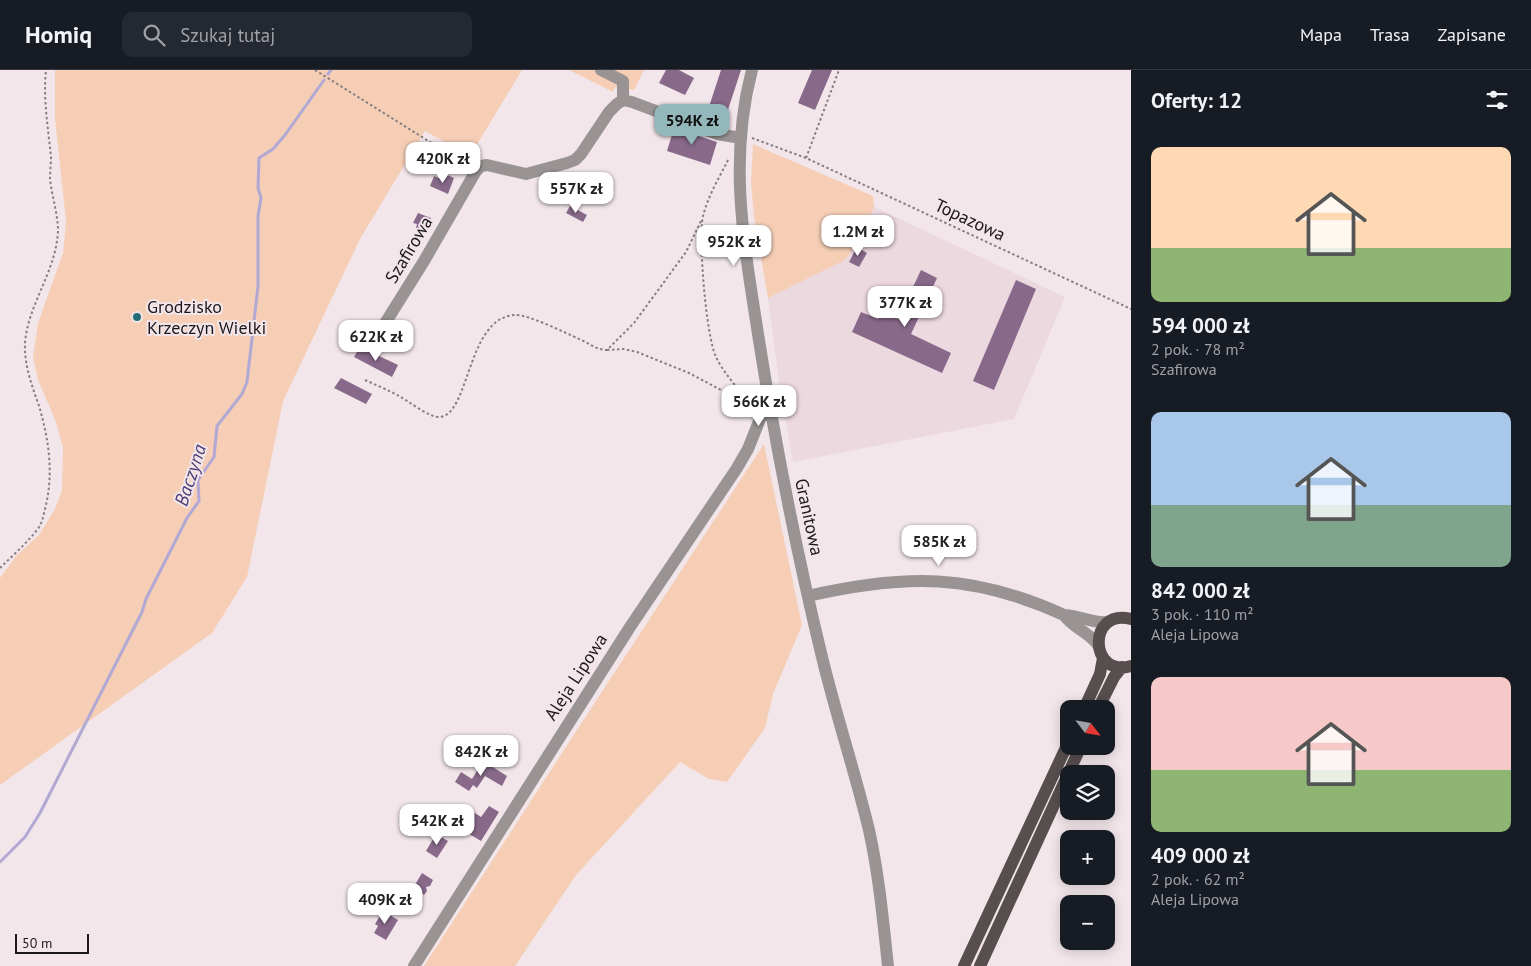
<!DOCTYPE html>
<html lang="pl">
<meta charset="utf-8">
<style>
body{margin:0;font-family:"PT Sans",sans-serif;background:#242831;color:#f1f3f6;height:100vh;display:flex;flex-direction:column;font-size:19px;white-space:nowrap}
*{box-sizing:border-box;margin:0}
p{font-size:16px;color:#9ea1a6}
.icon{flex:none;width:28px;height:28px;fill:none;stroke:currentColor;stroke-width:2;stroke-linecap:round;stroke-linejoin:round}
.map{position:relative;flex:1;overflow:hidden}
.side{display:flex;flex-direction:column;background:#171b24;width:400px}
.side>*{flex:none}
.needle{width:32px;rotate:121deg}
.buttons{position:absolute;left:1060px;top:630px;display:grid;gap:10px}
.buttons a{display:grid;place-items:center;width:55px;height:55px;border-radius:10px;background:#171b24;box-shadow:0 2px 12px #0003;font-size:25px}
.scale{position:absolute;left:15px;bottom:12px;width:74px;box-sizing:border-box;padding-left:5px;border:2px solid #1c1819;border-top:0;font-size:14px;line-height:18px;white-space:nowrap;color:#1c1819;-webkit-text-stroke:4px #f2e6ea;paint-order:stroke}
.price{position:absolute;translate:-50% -42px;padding:0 11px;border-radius:10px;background:#fff;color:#222;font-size:16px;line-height:32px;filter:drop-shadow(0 1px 2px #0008)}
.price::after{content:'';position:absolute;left:50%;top:30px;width:15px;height:11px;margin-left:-8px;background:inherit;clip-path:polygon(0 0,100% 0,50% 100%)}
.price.on{background:#94b7bc;color:#111}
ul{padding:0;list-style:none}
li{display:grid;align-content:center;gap:10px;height:265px;padding:0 20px}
li span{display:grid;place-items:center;height:155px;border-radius:10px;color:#555}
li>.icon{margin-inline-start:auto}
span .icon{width:90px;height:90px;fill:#fffc;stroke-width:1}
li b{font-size:21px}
h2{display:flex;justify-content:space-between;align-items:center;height:60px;padding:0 20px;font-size:21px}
header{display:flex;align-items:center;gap:30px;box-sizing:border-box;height:70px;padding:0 25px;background:#171b24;border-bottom:1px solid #363941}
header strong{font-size:24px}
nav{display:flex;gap:28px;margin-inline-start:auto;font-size:18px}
.search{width:350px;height:45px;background:#242831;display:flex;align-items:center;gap:12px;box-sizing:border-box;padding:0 18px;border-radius:10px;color:#9ea1a6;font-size:19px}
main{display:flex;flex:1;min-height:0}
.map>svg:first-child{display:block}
.built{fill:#ecd8df}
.green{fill:#f5ceb5}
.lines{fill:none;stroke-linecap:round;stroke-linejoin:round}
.stream{stroke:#b1a8d4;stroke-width:3}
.building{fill:#88698a}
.path{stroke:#867e81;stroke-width:2;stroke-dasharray:2.5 2.5;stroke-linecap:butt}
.minor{stroke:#999493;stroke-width:12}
.major{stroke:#574e4e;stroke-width:12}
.poi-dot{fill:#236e74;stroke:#f2e6ea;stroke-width:2}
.labels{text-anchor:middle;stroke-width:4;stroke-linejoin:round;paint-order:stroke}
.street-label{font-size:18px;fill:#1c1819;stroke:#f2e6ea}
.poi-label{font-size:18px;fill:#1c1819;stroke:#f2e6ea;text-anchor:start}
.water-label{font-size:19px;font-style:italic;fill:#4d3f77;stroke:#f2e6ea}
</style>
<header>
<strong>Homiq</strong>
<div class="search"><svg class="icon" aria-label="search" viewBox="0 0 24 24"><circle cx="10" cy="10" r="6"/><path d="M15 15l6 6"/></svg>Szukaj tutaj</div>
<nav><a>Mapa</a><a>Trasa</a><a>Zapisane</a></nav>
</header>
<main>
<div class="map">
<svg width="1131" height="896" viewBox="0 0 1131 896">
<rect width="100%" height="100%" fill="#f2e6ea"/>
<path class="built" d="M874 137 1065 227 1014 349 793 392 778 305 768 228 845 190 861 167Z"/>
<path class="green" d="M55 0H522L470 86 425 61 360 169 283 331 247 507 212 563 0 715V508L16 486 39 465 55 439 62 420 63 378 56 352 38 310 33 287 38 253 63 183 66 151 55 49Z
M569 0H644L634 20 615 17 613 22Z
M753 74 873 126 874 137 861 167 845 190 768 228 754 147 751 112Z
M764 374 802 555 773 624 765 658 727 712 709 709 680 692 576 805 515 896H424L573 666Z"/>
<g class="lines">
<path class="stream" d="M328 4 331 0
M0 792 25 767 40 743 142 542 146 529 187 448 199 431 198 410 214 387 217 356 242 324 247 312 258 216V146L261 128 258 118 259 88 273 79 285 65 324 10"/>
</g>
<path class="building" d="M666 0H679L694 8 685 25 659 13Z
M721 0H741L723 55 705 49Z
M812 0H832L815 40 798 33Z
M674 58 717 72 710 95 667 81Z
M445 104 454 108 448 124 430 116 434 106 443 110Z
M551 106 568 114 571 110 582 115 574 132 550 120 549 123 540 119 546 107Z
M594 110 609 118 604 126 590 118Z
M570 136 587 145 583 152 566 143Z
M418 143 431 148 424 162 416 158 417 154 413 153Z
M857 177 867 183 859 197 849 192Z
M921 200 937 208 911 264 951 283 942 303 852 262 861 242 878 249 882 241 898 249Z
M1016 210 1036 219 994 320 973 311Z
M360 277 398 295 392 307 354 287Z
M341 308 372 324 366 334 334 318Z
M483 691 507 706 502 716 485 706 477 718 473 715 469 721 455 712 461 702 472 709Z
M461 734 481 747 489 736 499 742 481 771 444 749 452 736 457 739Z
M436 764 448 771 437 788 426 781Z
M422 803 433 810 430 816 426 817 427 821 424 825 413 818Z
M383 841 398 850 386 870 374 863 378 856 375 854Z"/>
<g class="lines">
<path class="path" d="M315 0 438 77 470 91
M752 68 806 88 1131 239
M806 88 839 0
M728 90C719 108 708 126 703 146 698 168 706 266 716 287 723 302 737 317 747 331L759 333
M607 280 624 279 637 282 689 303 736 328 746 330
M365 310C376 315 388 320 399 326 409 331 429 348 440 347 470 344 467 247 515 245 527 244 566 263 579 269 589 273 596 280 607 280L634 253 686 182 701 151
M0 498C12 486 26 474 37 460 42 454 43 447 45 439 54 404 49 370 39 336 32 316 24 295 25 273 28 234 56 202 58 161 58 144 52 127 50 109 50 102 51 94 51 87 48 57 43 29 46 0"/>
<path class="minor" d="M601 0 623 11V30
M752 0C728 91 744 173 758 264 775 372 796 480 822 587 836 645 855 702 869 760 879 805 883 850 888 896
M384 255 424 191 476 101 481 96 487 95 526 104 567 93 575 90 581 84 609 42 617 34 623 30 632 32 717 64 741 68
M808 526C905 504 972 503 1064 545 1079 545 1092 554 1108 552
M1064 545C1073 558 1089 562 1098 575
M414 896 630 557 737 398 748 379 760 349 765 343 770 341"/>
<path class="major" d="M1131 549C1087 538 1089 608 1131 596
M1084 639 1100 604 1103 588
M1098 639 1114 607 1122 597
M964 896 1069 671
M980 896 1081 676"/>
</g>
<circle class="poi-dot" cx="137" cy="247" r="5"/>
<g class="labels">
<g class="street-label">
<text transform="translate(970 150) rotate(25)" y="6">Topazowa</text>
<text transform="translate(409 180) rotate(-59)" y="6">Szafirowa</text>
<text transform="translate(809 447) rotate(78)" y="6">Granitowa</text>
<text transform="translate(576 607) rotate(-57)" y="6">Aleja Lipowa</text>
</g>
<g class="poi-label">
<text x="147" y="243">Grodzisko<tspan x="147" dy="21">Krzeczyn Wielki</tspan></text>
</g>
<g class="water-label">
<text transform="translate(190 405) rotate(-72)" y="7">Baczyna</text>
</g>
</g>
</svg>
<div class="buttons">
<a><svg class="needle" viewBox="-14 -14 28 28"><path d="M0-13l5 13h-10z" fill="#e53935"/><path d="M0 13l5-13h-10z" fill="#9ea1a6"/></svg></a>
<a><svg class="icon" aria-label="layers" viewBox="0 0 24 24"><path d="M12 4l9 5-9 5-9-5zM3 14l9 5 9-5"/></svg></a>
<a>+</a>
<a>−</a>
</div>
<div class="scale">50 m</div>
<b class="price on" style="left:692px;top:76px">594K zł</b>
<b class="price" style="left:443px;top:114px">420K zł</b>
<b class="price" style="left:576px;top:144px">557K zł</b>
<b class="price" style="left:858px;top:187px">1.2M zł</b>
<b class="price" style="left:734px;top:197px">952K zł</b>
<b class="price" style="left:905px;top:258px">377K zł</b>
<b class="price" style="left:376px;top:292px">622K zł</b>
<b class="price" style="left:759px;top:357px">566K zł</b>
<b class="price" style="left:939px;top:497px">585K zł</b>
<b class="price" style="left:481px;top:707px">842K zł</b>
<b class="price" style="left:437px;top:776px">542K zł</b>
<b class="price" style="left:385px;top:855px">409K zł</b>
</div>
<section class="side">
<h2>Oferty: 12<svg class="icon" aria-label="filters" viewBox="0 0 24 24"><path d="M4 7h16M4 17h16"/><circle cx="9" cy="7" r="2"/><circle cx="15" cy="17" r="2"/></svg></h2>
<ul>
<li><span style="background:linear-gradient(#ffd9b3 65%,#8fb573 0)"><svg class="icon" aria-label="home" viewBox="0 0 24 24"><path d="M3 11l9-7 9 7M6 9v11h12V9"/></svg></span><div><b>594 000 zł</b><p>2 pok. · 78 m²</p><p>Szafirowa</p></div></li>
<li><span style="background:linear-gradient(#a9c7e8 60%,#7fa58c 0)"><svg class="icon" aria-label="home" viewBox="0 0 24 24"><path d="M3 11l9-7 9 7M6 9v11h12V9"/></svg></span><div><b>842 000 zł</b><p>3 pok. · 110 m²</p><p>Aleja Lipowa</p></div></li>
<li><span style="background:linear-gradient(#f6c9c9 60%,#8fb573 0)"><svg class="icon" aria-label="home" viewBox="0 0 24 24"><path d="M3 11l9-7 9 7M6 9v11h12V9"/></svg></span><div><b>409 000 zł</b><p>2 pok. · 62 m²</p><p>Aleja Lipowa</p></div></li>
</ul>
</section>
</main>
